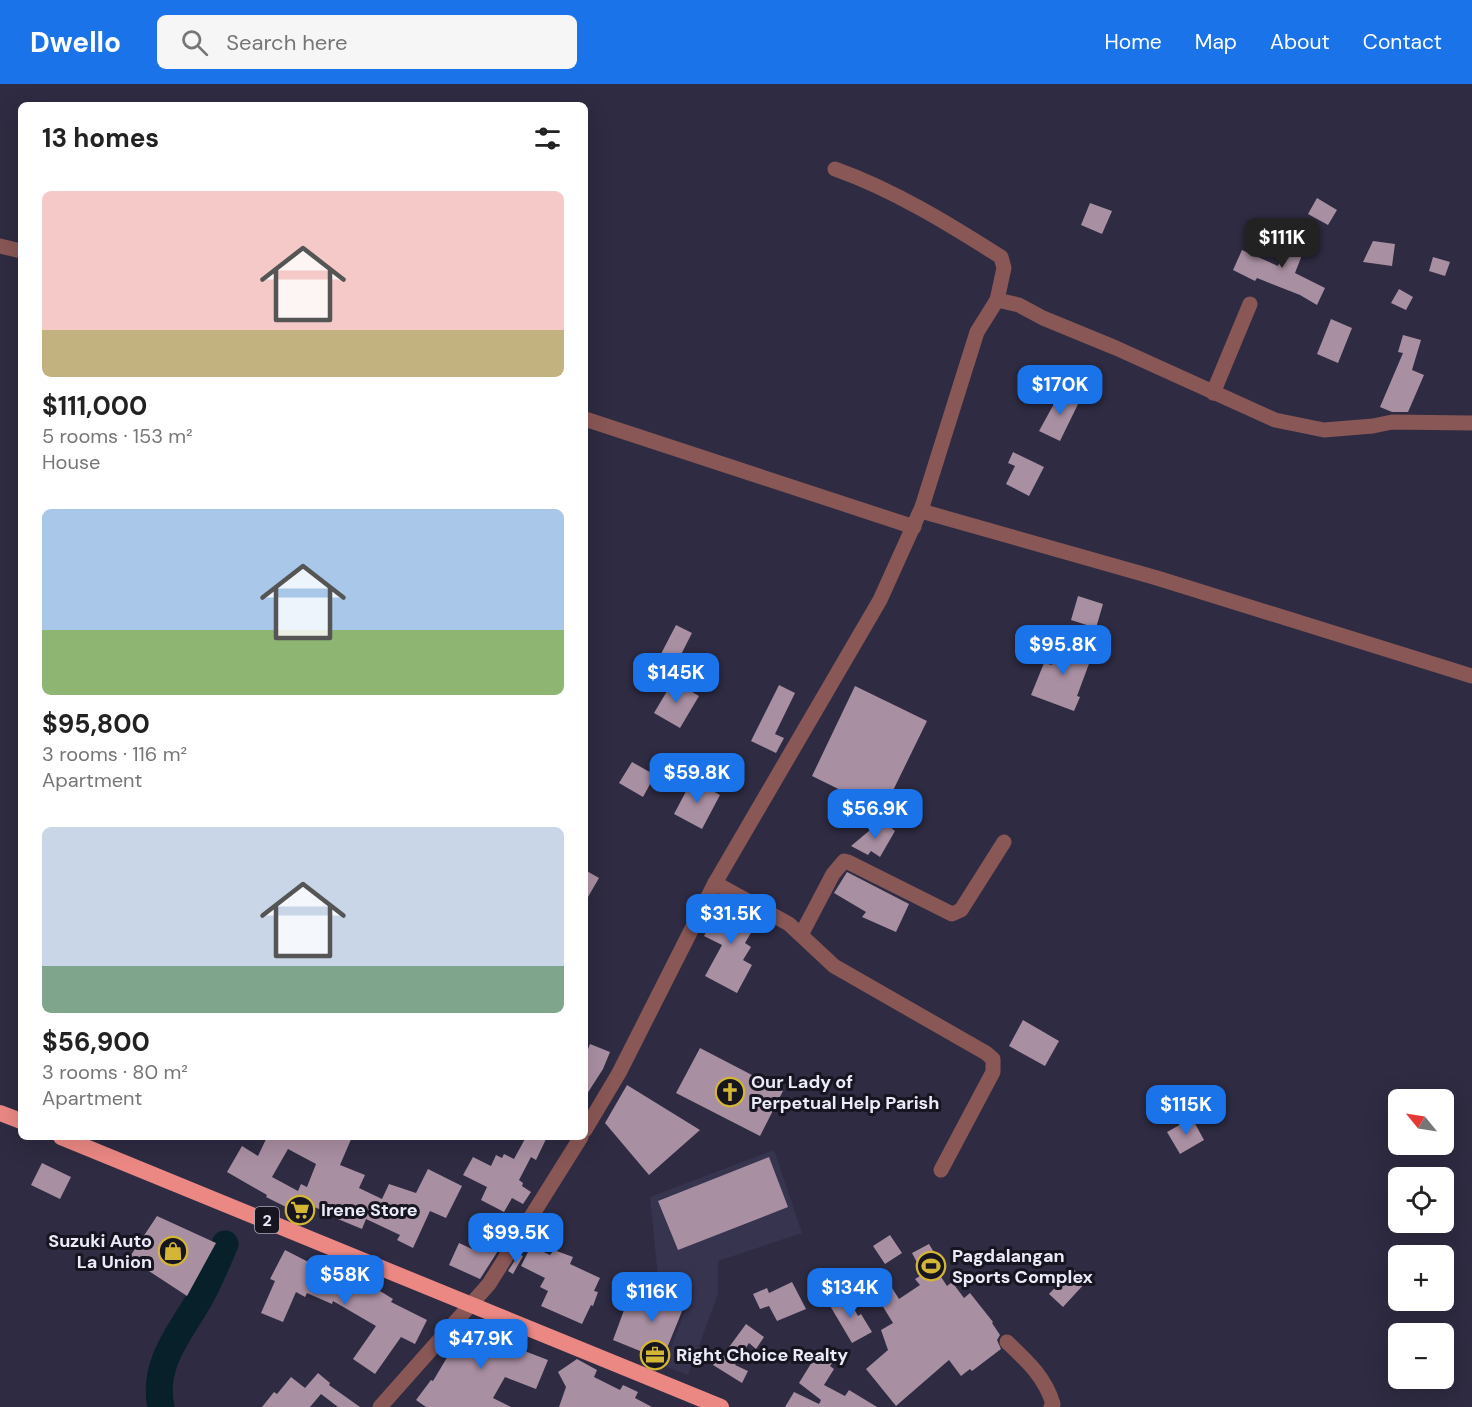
<!DOCTYPE html>
<meta charset="utf-8">
<style>
body{margin:0;font-family:"DM Sans",sans-serif;background:#f6f6f6;color:#222;height:100vh;display:flex;flex-direction:column;font-size:22px;white-space:nowrap}
*{box-sizing:border-box;margin:0}
p{font-size:20px;color:#767676}
.icon{flex:none;width:33px;height:33px;fill:none;stroke:currentColor;stroke-width:2;stroke-linecap:round;stroke-linejoin:round}
.map{position:relative;flex:1;overflow:hidden}
.details{position:absolute;left:18px;top:18px;width:570px;height:1038px;display:flex;flex-direction:column;background:#fff;border-radius:9px;box-shadow:0 6px 24px #0002}
.details>*{flex:none}
.needle{width:39px;rotate:300deg}
.tools{position:absolute;left:1388px;top:1005px;display:grid;gap:12px}
.tools a{display:grid;place-items:center;width:66px;height:66px;border-radius:9px;background:#fff;box-shadow:0 6px 24px #0002;font-size:30px}
.price{position:absolute;translate:-50% -51px;padding:0 14px;border-radius:12px;background:#1a73e8;color:#fff;font-size:20px;line-height:39px;filter:drop-shadow(0 2px 3px #0008)}
.price::after{content:'';position:absolute;left:50%;top:36px;width:18px;height:14px;margin-left:-9px;background:inherit;clip-path:polygon(0 0,100% 0,50% 100%)}
.price.on{background:#222;color:#fff}
ul{padding:0;list-style:none}
li{display:grid;align-content:center;gap:12px;height:318px;padding:0 24px}
li span{display:grid;place-items:center;height:186px;border-radius:9px;color:#555}
li>.icon{margin-inline-start:auto}
span .icon{width:108px;height:108px;fill:#fffc;stroke-width:1}
li b{font-size:26px}
h2{display:flex;justify-content:space-between;align-items:center;height:72px;padding:0 24px;font-size:26px}
header{display:flex;align-items:center;gap:36px;box-sizing:border-box;height:84px;padding:0 30px;background:#1a73e8;color:#fff}
header strong{font-size:28px}
nav{display:flex;gap:33px;margin-inline-start:auto;font-size:21px}
.search{width:420px;height:54px;background:#f6f6f6;display:flex;align-items:center;gap:15px;box-sizing:border-box;padding:0 21px;border-radius:9px;color:#767676;font-size:22px}
.map>svg:first-child{display:block}
.built{fill:#373450}
.lines{fill:none;stroke-linecap:round;stroke-linejoin:round}
.river{stroke:#08202a;stroke-width:27}
.building{fill:#a98fa2;fill-rule:evenodd}
.minor{stroke:#895755;stroke-width:15}
.tertiary{stroke:#895755;stroke-width:15}
.trunk{stroke:#eb8884;stroke-width:16}
.labels{text-anchor:middle;stroke-width:6;stroke-linejoin:round;paint-order:stroke}
.shield{fill:#161520;stroke:#abaab8;stroke-width:1.5}
.shield-label{font-size:16px;font-weight:bold;fill:#ebeaf9}
.poi-label{font-size:18px;font-weight:bold;fill:#ebeaf9;stroke:#161520;text-anchor:start}
</style>
<header>
<strong>Dwello</strong>
<div class="search"><svg class="icon" aria-label="search" viewBox="0 0 24 24"><circle cx="10" cy="10" r="6"/><path d="M15 15l6 6"/></svg>Search here</div>
<nav><a>Home</a><a>Map</a><a>About</a><a>Contact</a></nav>
</header>
<div class="map">
<svg width="1472" height="1323" viewBox="0 0 1472 1323">
<rect width="100%" height="100%" fill="#2e2b42"/>
<path class="built" d="M774 1066 802 1149 718 1177V1210L688 1291 664 1282 693 1206 658 1193 650 1113Z"/>
<g class="lines">
<path class="river" d="M161 1323C152 1281 179 1250 199 1216 209 1198 217 1179 225 1160"/>
</g>
<path class="building" d="M1317 114 1337 126 1328 141 1308 130Z
M1090 119 1112 127 1102 150 1081 141Z
M1291 146 1309 153 1295 189 1325 204 1317 221 1300 211 1257 194 1255 197 1233 186 1242 166 1278 182Z
M1373 157 1395 160 1392 182 1363 178Z
M1433 173 1450 178 1445 192 1429 187Z
M1399 205 1413 213 1406 226 1391 219Z
M1331 235 1352 244 1338 279 1317 270Z
M1403 251 1421 256 1412 286 1424 291 1408 328H1392L1380 323 1403 269 1398 268Z
M1061 307 1080 316 1060 357 1039 347Z
M1013 368 1044 383 1029 412 1006 400 1015 382 1008 379Z
M1078 512 1103 520 1096 544 1071 536Z
M676 541 692 549 666 600 650 591Z
M1061 556 1093 569 1077 612 1080 613 1074 627 1031 611 1044 579 1052 581Z
M673 597 699 612 680 644 654 629Z
M779 601 795 609 775 650 784 654 776 669 751 657Z
M855 602 927 637 883 727 812 692Z
M632 678 655 691 643 713 619 699Z
M692 696 720 711 702 745 674 730Z
M882 736 895 747 880 773 871 767 868 771 851 762Z
M585 786 599 794 585 818Z
M847 788 909 820 896 848 862 833 866 828 834 809Z
M720 813 759 835 745 859 751 863 743 876 752 881 737 909 705 892 722 861 704 852 719 824 714 822Z
M1023 936 1059 957 1045 982 1009 962Z
M590 960 610 968 603 985 585 1013V973Z
M700 964 783 1007 760 1052 676 1009Z
M627 1001 700 1046 649 1091 605 1039Z
M1192 1034 1204 1056 1180 1070 1167 1048Z
M267 1053H352L340 1081 365 1091 359 1104 382 1115 389 1100 416 1109 428 1085 462 1102 446 1134 430 1127 413 1164 397 1156 400 1151 366 1135 362 1145 333 1133 334 1131 309 1121 304 1132 266 1113 267 1111 227 1088 242 1062 258 1072ZM288 1065 316 1080 307 1103 301 1100 298 1107 272 1093Z
M526 1053H547L536 1076 531 1073 519 1096 523 1099 522 1102 531 1108 523 1120 512 1114 504 1128 481 1116 487 1103 463 1091 473 1073 491 1082 496 1071 502 1074 504 1070 514 1075Z
M769 1073 788 1123 678 1166 658 1117Z
M42 1079 71 1093 60 1115 31 1101Z
M157 1132 216 1159 187 1212 129 1174Z
M480 1147 502 1157 503 1159 480 1195 449 1181 459 1159 472 1165Z
M890 1151 902 1169 885 1180 873 1162Z
M929 1160 938 1175 932 1179 947 1202 952 1198 964 1214 970 1209 993 1238 992 1239 1000 1251 997 1256 1001 1265 972 1287 970 1285 961 1292 949 1276 896 1322 866 1285 888 1266 881 1246 893 1239 877 1213 892 1204 899 1215 920 1201 915 1195 923 1190 912 1169Z
M531 1162 550 1171 554 1166 573 1173 570 1180 600 1194 594 1207 598 1208 593 1222 591 1221 582 1240 541 1222 548 1207 540 1203 545 1194 521 1182Z
M285 1166 322 1185 323 1183 365 1202 367 1199 393 1215 391 1218 427 1236 415 1260 401 1253 375 1290 353 1275 376 1242 333 1217 332 1220 307 1209 305 1213 296 1208 283 1238 261 1229 275 1197 270 1195Z
M519 1170 523 1172 513 1190 508 1187Z
M1073 1185 1087 1197 1063 1223 1049 1210Z
M662 1198 689 1210 661 1279 643 1272 645 1269 613 1256 627 1218 649 1228Z
M792 1198 806 1225 777 1237 769 1222 760 1225 753 1210 767 1204 769 1209Z
M846 1210 858 1232 861 1230 872 1248 852 1259 829 1220Z
M474 1236 517 1257 514 1263 548 1276 536 1305 505 1293 493 1314 511 1323H426L416 1316 431 1296 433 1297 467 1240 471 1242Z
M746 1240 764 1253 756 1265 749 1259 735 1281 748 1287 742 1299 713 1281 722 1269 724 1270Z
M820 1265 835 1275 830 1282 834 1285 824 1301 845 1312 849 1306 877 1323H785L794 1308 819 1320 821 1316 799 1299Z
M577 1275 597 1286 594 1293 620 1306 623 1301 638 1308 635 1314 652 1323H559L566 1303 558 1288Z
M318 1289 330 1299 329 1301 360 1323H338L321 1310 310 1323H262L274 1308 277 1310 291 1293 305 1304Z"/>
<g class="lines">
<path class="minor" d="M835 85C894 106 949 140 1001 173L1004 184 997 216
M0 162 21 167
M1213 309 1250 220
M585 335 914 443
M921 427 1157 494 1472 592
M715 799 789 840 834 882 986 969 993 975V988L941 1086
M801 851 833 790 844 777 848 778 952 830 961 826 1004 758
M1007 1258C1027 1277 1045 1293 1053 1320L1051 1323"/>
<path class="tertiary" d="M585 1046 619 989 715 799 880 516 922 423 977 248 997 216 1019 221 1043 234 1116 264 1275 336 1324 346 1373 342 1392 338 1472 339
M380 1323 489 1200 581 1053"/>
<path class="trunk" d="M0 1029 21 1037
M61 1053 721 1323"/>
</g>
<defs>
<g id="church-ring" transform="scale(1.5)"><circle r="9.5" fill="#161520" stroke="#d3b635" stroke-width="1.5"/><path d="M-1.2-6h2.4v3.5h3.3v2.4h-3.3V6h-2.4V-.1h-3.3v-2.4h3.3Z" fill="#d3b635"/></g>
<g id="supermarket-ring" transform="scale(1.5)"><circle r="9.5" fill="#161520" stroke="#d3b635" stroke-width="1.5"/><path d="M-6-5.5h2.5l.6 2H6L4.5 2H-2.5L-4.4-4H-6ZM-1.5 3.2a1.3 1.3 0 1 0 .1 0ZM3 3.2a1.3 1.3 0 1 0 .1 0Z" fill="#d3b635"/></g>
<g id="shop-ring" transform="scale(1.5)"><circle r="9.5" fill="#161520" stroke="#d3b635" stroke-width="1.5"/><path d="M-5-2.5h2.3a2.7 3.5 0 0 1 5.4 0H5L5.5 6h-11ZM-1.5-2.5h3a1.5 2.3 0 0 0-3 0Z" fill="#d3b635"/></g>
<g id="stadium-ring" transform="scale(1.5)"><circle r="9.5" fill="#161520" stroke="#d3b635" stroke-width="1.5"/><path d="M0-5a6.5 5 0 1 0 0 10a6.5 5 0 1 0 0-10ZM-3.5-1.8h7v3.6h-7Z" fill="#d3b635"/></g>
<g id="office-ring" transform="scale(1.5)"><circle r="9.5" fill="#161520" stroke="#d3b635" stroke-width="1.5"/><path d="M-6-3h4V-5.5h4V-3h4V5H-6ZM-1-4.5V-3h2v-1.5ZM-6 0V1H6V0Z" fill="#d3b635"/></g>
</defs>
<g fill-rule="evenodd">
<use href="#church-ring" x="730" y="1008"/>
<use href="#supermarket-ring" x="300" y="1126"/>
<use href="#shop-ring" x="173" y="1167"/>
<use href="#stadium-ring" x="931" y="1182"/>
<use href="#office-ring" x="655" y="1271"/>
</g>
<g class="labels">
<rect class="shield" x="255" y="1123" width="24" height="26" rx="4.5"/>
<g class="shield-label">
<text x="267" y="1142">2</text>
</g>
<g class="poi-label">
<text x="751" y="1004">Our Lady of<tspan x="751" dy="21">Perpetual Help Parish</tspan></text>
<text x="321" y="1132">Irene Store</text>
<text x="152" y="1163" text-anchor="end">Suzuki Auto<tspan x="152" dy="21">La Union</tspan></text>
<text x="952" y="1178">Pagdalangan<tspan x="952" dy="21">Sports Complex</tspan></text>
<text x="676" y="1277">Right Choice Realty</text>
</g>
</g>
</svg>
<div class="tools">
<a><svg class="needle" viewBox="-14 -14 28 28"><path d="M0-13l5 13h-10z" fill="#e53935"/><path d="M0 13l5-13h-10z" fill="#767676"/></svg></a>
<a><svg class="icon" aria-label="locate" viewBox="0 0 24 24"><circle cx="12" cy="12" r="6"/><path d="M12 2v4M12 18v4M2 12h4M18 12h4"/></svg></a>
<a>+</a>
<a>−</a>
</div>
<b class="price on" style="left:1282px;top:185px">$111K</b>
<b class="price" style="left:1060px;top:332px">$170K</b>
<b class="price" style="left:1063px;top:592px">$95.8K</b>
<b class="price" style="left:676px;top:620px">$145K</b>
<b class="price" style="left:697px;top:720px">$59.8K</b>
<b class="price" style="left:875px;top:756px">$56.9K</b>
<b class="price" style="left:731px;top:861px">$31.5K</b>
<b class="price" style="left:1186px;top:1052px">$115K</b>
<b class="price" style="left:516px;top:1180px">$99.5K</b>
<b class="price" style="left:345px;top:1222px">$58K</b>
<b class="price" style="left:850px;top:1235px">$134K</b>
<b class="price" style="left:652px;top:1239px">$116K</b>
<b class="price" style="left:481px;top:1286px">$47.9K</b>
<section class="details">
<h2>13 homes<svg class="icon" aria-label="filters" viewBox="0 0 24 24"><path d="M4 7h16M4 17h16"/><circle cx="9" cy="7" r="2"/><circle cx="15" cy="17" r="2"/></svg></h2>
<ul>
<li><span style="background:linear-gradient(#f6c9c9 75%,#c2b280 0)"><svg class="icon" aria-label="home" viewBox="0 0 24 24"><path d="M3 11l9-7 9 7M6 9v11h12V9"/></svg></span><div><b>$111,000</b><p>5 rooms · 153 m²</p><p>House</p></div></li>
<li><span style="background:linear-gradient(#a9c7e8 65%,#8fb573 0)"><svg class="icon" aria-label="home" viewBox="0 0 24 24"><path d="M3 11l9-7 9 7M6 9v11h12V9"/></svg></span><div><b>$95,800</b><p>3 rooms · 116 m²</p><p>Apartment</p></div></li>
<li><span style="background:linear-gradient(#c9d6e8 75%,#7fa58c 0)"><svg class="icon" aria-label="home" viewBox="0 0 24 24"><path d="M3 11l9-7 9 7M6 9v11h12V9"/></svg></span><div><b>$56,900</b><p>3 rooms · 80 m²</p><p>Apartment</p></div></li>
</ul>
</section>
</div>
